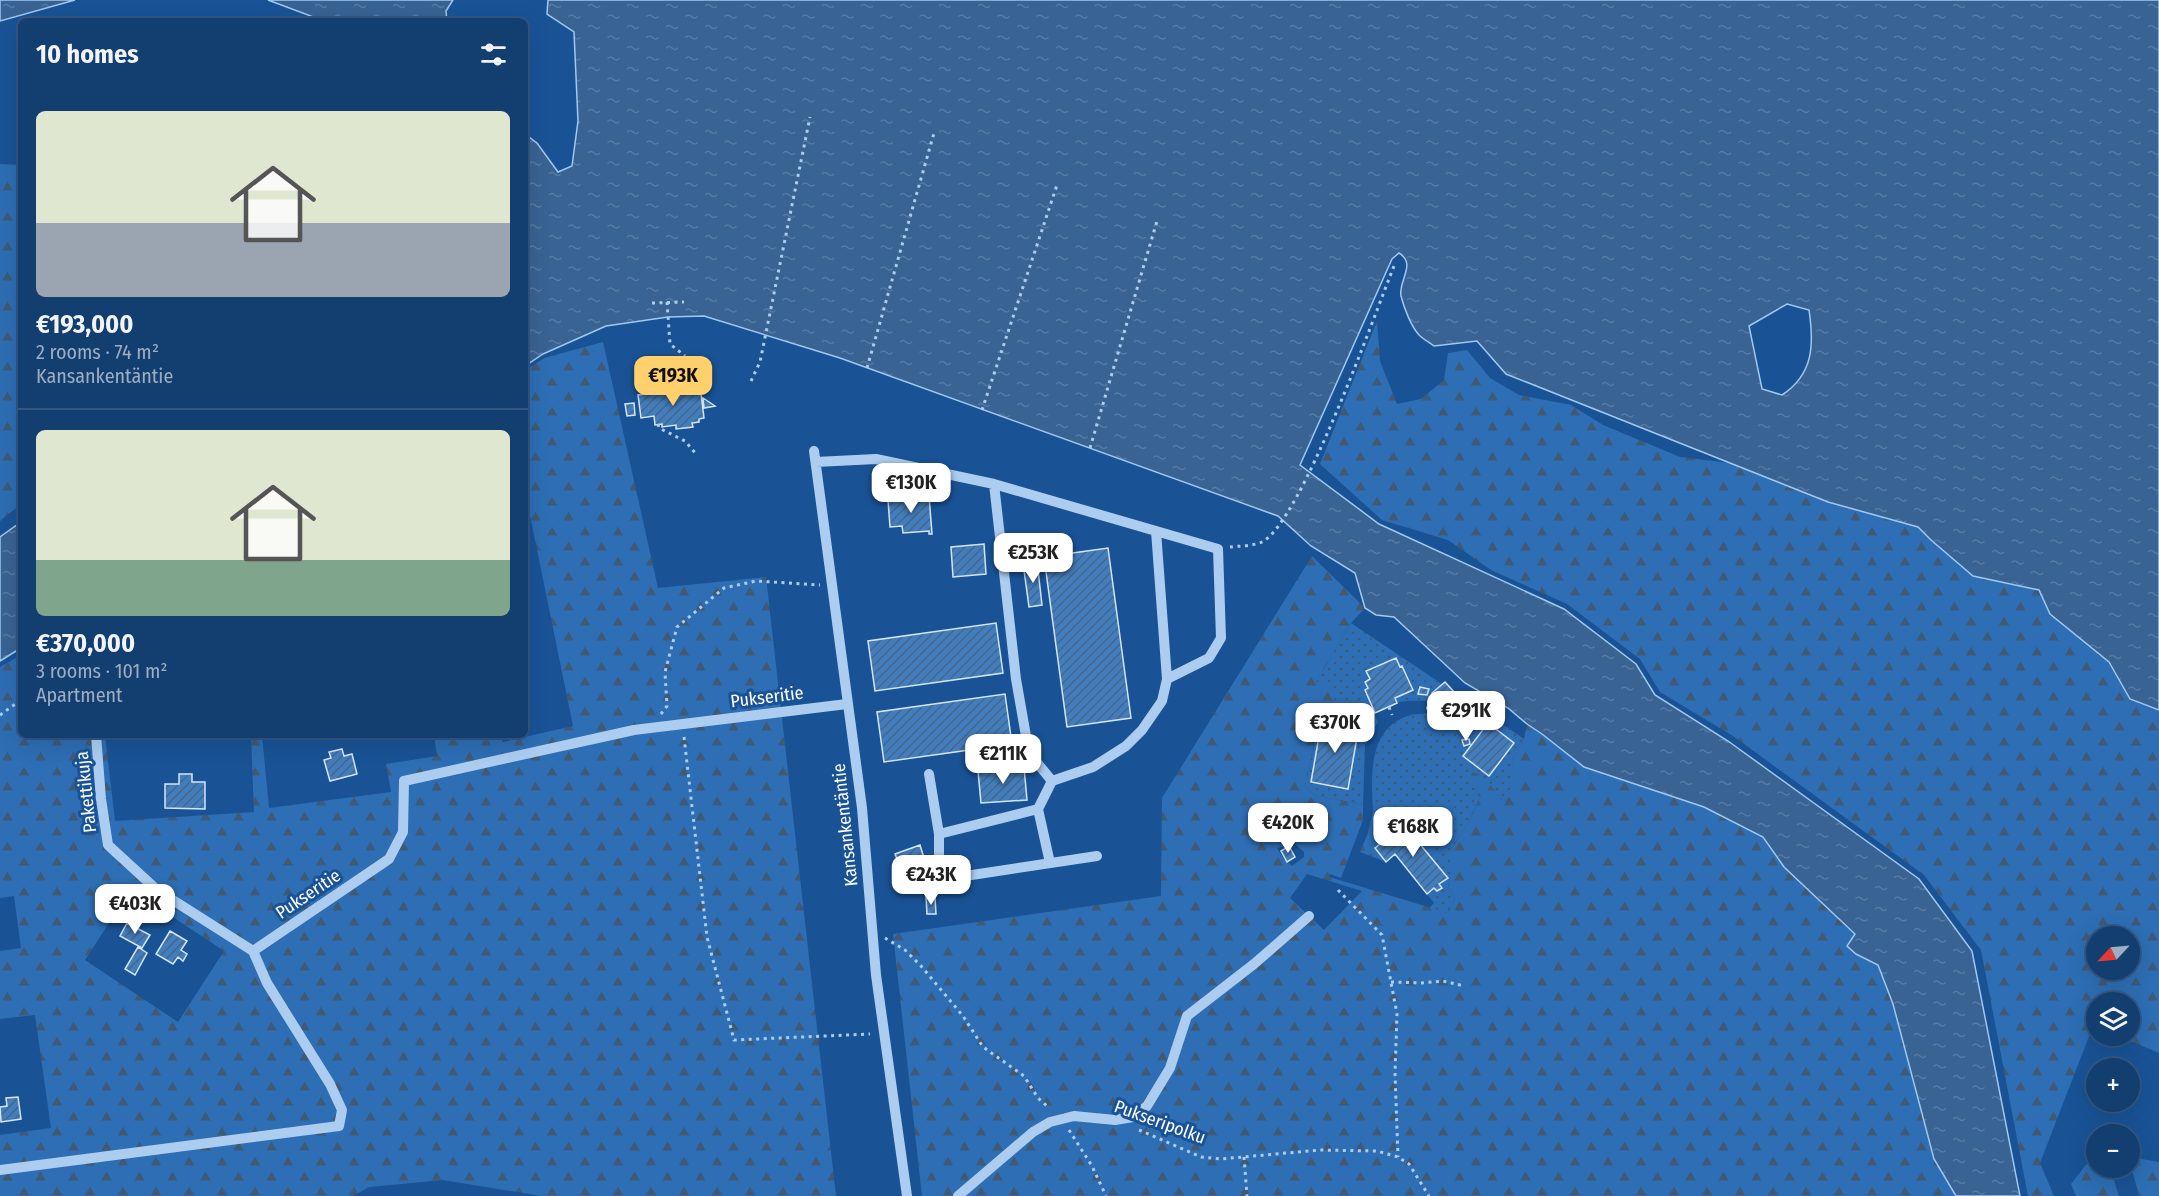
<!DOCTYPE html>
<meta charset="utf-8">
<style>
body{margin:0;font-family:"Fira Sans Condensed",sans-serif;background:#204978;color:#f1f3f6;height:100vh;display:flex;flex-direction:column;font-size:22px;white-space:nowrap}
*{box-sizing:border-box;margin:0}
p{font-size:20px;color:#9daec3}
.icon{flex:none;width:33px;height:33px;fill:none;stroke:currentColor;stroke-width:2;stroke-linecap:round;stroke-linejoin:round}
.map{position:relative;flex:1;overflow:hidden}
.side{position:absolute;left:18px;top:18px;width:510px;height:720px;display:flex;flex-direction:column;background:#133e70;border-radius:9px;box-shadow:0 6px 24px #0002,0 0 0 2px #325783}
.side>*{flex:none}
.needle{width:39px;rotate:244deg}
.buttons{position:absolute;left:2086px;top:926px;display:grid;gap:12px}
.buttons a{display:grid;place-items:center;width:54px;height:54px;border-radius:50%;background:#133e70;box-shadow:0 6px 24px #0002,0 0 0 2px #325783;font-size:30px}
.price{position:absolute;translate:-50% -51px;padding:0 14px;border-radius:12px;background:#fff;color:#222;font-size:20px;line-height:39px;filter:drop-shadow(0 2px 3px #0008)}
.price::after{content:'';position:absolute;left:50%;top:36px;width:18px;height:14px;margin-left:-9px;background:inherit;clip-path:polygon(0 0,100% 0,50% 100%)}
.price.selected{background:#ffd06b;color:#111}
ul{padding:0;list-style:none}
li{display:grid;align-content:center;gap:12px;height:318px;padding:0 18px}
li+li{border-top:2px solid #325783}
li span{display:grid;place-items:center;height:186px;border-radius:9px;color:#555}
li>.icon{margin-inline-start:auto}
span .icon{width:108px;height:108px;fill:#fffc;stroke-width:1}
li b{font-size:26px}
h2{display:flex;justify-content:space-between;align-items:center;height:72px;padding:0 18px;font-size:26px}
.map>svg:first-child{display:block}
.grass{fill:url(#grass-dots)}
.forest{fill:url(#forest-firs);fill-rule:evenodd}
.water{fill:url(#water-ripples);stroke:#9fc8f2;stroke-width:1.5;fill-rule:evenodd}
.building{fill:url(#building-hatch);stroke:#d3e6fb;stroke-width:1.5}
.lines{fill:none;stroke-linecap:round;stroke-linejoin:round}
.path{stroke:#accdf0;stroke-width:3;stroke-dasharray:3 4.5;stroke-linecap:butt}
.minor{stroke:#accdf0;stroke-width:10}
.labels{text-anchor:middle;stroke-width:6;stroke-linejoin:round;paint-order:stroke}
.street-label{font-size:18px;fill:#fff;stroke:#195396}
</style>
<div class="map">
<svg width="2159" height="1196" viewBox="0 0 2159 1196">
<defs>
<pattern id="grass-dots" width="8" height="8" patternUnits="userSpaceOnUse" patternTransform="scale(1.5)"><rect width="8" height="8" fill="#2d6eb4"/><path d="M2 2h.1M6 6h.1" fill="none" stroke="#405a76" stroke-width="1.8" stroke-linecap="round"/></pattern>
<pattern id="forest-firs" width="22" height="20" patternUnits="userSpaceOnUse" patternTransform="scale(1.5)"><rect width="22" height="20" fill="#2d6eb4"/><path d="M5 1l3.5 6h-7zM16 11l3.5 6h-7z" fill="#405a76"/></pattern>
<pattern id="water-ripples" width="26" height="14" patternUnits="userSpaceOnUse" patternTransform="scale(1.5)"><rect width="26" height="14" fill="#396393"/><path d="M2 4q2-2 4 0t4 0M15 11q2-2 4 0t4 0" fill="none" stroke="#577aa3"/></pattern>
<pattern id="building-hatch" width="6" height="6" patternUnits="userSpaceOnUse" patternTransform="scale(1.5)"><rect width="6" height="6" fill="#427dbd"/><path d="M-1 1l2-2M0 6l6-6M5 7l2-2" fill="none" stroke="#46678a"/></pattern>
</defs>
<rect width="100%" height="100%" fill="#195396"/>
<path class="grass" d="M1351 623 1442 684 1445 682 1455 693 1462 697 1465 694 1485 708 1483 711 1524 739 1512 760 1516 778 1504 801 1492 789 1469 781 1481 796 1467 825 1450 852V879L1448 886 1455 899 1448 913 1429 908 1434 903 1427 894 1434 888 1437 891 1442 888 1439 884 1447 878 1419 843 1425 838 1418 829 1412 834 1404 825 1375 847 1386 862 1368 855 1372 844 1385 827 1378 814 1373 811C1371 778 1368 731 1405 717 1414 713 1424 714 1433 713L1432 700C1419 702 1409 699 1397 703L1395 698 1413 690 1402 666 1400 667 1396 658 1367 671 1370 679 1368 688 1365 690 1378 722 1365 745 1363 805 1314 795 1305 786 1321 711 1315 683Z"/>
<path class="forest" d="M0 164 21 165V504L0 521Z
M1377 321 1380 361 1397 404 1421 399 1444 380 1448 353 1467 350 1490 378 1519 395 1571 405 1603 425 1680 457 1738 464 1828 502 1919 527 1931 540 1973 576 2039 590 2050 614 2109 662 2130 699 2159 710V1053L2116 1035H2130V1002H2097V1027L2093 1026 2040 1163 2054 1196H2028L1981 950 1924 875 1733 736 1660 692 1640 659 1567 604 1491 570 1448 540 1382 520 1320 464ZM2097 936H2130V969H2097Z
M603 342 658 588 766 577 836 1196H541L443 1180 369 1187 353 1196H0V1135L51 1128 35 1015 0 1019V951L21 948 14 896 0 898V667L21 655V735H105L115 821 254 812 251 735H262L269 808 391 792 386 764 437 756 434 735H501L503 742 573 726 525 491V371L544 358ZM131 889 224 951 178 1022 85 960Z
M1312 556 1365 608 1351 623 1316 682H1323L1330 686 1334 699 1321 711 1305 786 1314 795 1363 805V820L1341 878 1330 874 1329 877 1448 913 1455 899 1448 886 1450 879V852L1467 825 1481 796 1469 781 1466 772C1483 769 1493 791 1504 801L1515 778 1512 760 1524 739 1527 724 1542 734 1584 767 1704 807 1763 837 1784 867 1855 935 1847 946 1856 954 1878 965 1893 1004 1934 1159 1956 1196H922L893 934 1161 896 1162 798ZM1295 844 1304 852V857L1292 866 1283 858 1277 848ZM1307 874 1362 891 1324 930 1290 898Z
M1373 811 1378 814 1385 827 1372 844 1368 855 1360 852 1368 833Z
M2092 1157H2097V1167H2130V1157L2159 1162V1196H2139L2133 1173 2113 1177 2119 1196H2076L2071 1184Z"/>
<path class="water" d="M0 0H75L0 21Z
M268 0H453L446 11 447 21H324Z
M548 0H2159V710L2130 699 2109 662 2050 614 2039 590 1973 576 1931 540 1918 527 1828 502 1506 374 1477 341 1434 346C1430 343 1423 339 1419 335 1411 326 1404 308 1401 296 1398 281 1417 264 1399 253L1392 259 1300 465 1379 524 1564 609 1636 664 1655 695 1728 741 1919 879 1972 951 2020 1196H1956L1934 1159 1893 1004 1878 965 1856 954 1847 946 1855 934 1784 867 1763 837 1704 807 1584 767 1542 734 1527 724 1508 708 1465 683 1394 617 1376 615 1365 608 1355 573 1311 546 1278 516 840 358 704 316 668 317 606 326 543 354 525 366V134L537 143 558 172 572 166 578 121 574 32 547 14ZM1787 304 1809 310C1814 344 1814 374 1782 395L1762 389 1749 326Z
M21 522V648L0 661V537Z"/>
<path class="building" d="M700 386 704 418 699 419V422L692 423 693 427 676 429V425L662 427V424L655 425 654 416 641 418 638 395Z
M703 398 715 406 704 408Z
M634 403 635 415 627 416 625 404Z
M929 496 932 534H929V531L903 533 902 526 890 527 888 500Z
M984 544 986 574 953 577 951 547Z
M1108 548 1131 718 1067 727 1044 557Z
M1037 561 1042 605 1029 607 1023 563Z
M996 623 1003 673 875 691 868 641Z
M1396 658 1400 667 1402 666 1413 690 1395 698 1397 703 1375 713 1365 690 1368 688 1365 682 1370 679 1366 671Z
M1445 682 1455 693 1442 705 1432 693Z
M1420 687 1429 689 1427 695 1418 694Z
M1005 694 1012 744 884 762 877 712Z
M1465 694 1485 708 1479 716 1459 702Z
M1322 719 1359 726 1348 789 1311 782Z
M1488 723 1514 743 1489 776 1463 756Z
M1469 739 1470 744 1464 746 1462 740Z
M342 749 344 756 352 754 357 774 330 781 324 760 331 758 329 752Z
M1024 767 1027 800 981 803 978 771Z
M179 774H192V782H205V809L165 808V784H179Z
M1404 824 1412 834 1418 829 1425 838 1419 843 1448 878 1439 884 1442 888 1437 891 1434 888 1427 894 1395 854 1386 862 1375 848Z
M920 845 924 858 900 867 895 854Z
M1289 846 1295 857 1287 862 1281 851Z
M926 897H935L936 914H927Z
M127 923 150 935 142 948 120 936Z
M170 931 187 941 181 950 187 954 183 961 178 957 173 964 156 954Z
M138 947 147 953 135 975 125 969Z
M18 1097 21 1119 1 1122 0 1107 7 1106 6 1098Z"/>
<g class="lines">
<path class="path" d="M667 302 670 344 685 356
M652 303 684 302
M867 368 934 133
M751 381 760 362 810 117
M982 410 1057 185
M658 424 659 428 685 441 696 454
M1090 448 1157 221
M1230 547C1239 546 1253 546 1262 542 1301 522 1374 316 1394 266
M1389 707 1392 715
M1426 708 1461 709 1478 720
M661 714 667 706 665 672 677 627 724 588 756 581 820 585
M0 715 21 700
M684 737 707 937 734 1040 870 1034
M1338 890 1382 935 1397 1014 1395 1073 1398 1157
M885 938 905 950 921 966 963 1016 983 1047 1024 1076 1038 1098 1049 1108
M1391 982 1421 983 1443 981 1464 986
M1069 1130 1092 1166 1106 1196
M1139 1130 1201 1157 1221 1159 1320 1150 1377 1151 1398 1157 1409 1164 1429 1196
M1244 1157 1247 1196"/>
<path class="minor" d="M814 451 862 808 876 975 907 1196
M816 462 876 459 994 484 1218 549 1221 638 1209 658 1167 679
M994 484 1016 679 1029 753 1052 781
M96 735 101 799 108 845 157 890 253 951
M929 774 939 834
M1038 809 1050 863
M1097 856 939 880V834L1038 809 1052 781 1093 767 1126 746 1142 730 1162 701 1167 679 1156 531
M0 1170 339 1126 342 1110 330 1084 267 983 253 951 389 859 403 832 404 781 634 730 847 704
M958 1196 1033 1132 1050 1122 1074 1116 1115 1120 1133 1117 1147 1106 1170 1068 1187 1016 1254 964 1309 916"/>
</g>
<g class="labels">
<g class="street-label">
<text transform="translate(767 697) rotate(-7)" y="6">Pukseritie</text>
<text transform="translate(86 792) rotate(-96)" y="6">Pakettikuja</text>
<text transform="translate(845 825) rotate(-96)" y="6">Kansankentäntie</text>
<text transform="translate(308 894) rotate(-34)" y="6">Pukseritie</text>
<text transform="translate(1160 1122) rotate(20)" y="6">Pukseripolku</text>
</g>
</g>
</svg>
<div class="buttons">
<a><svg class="needle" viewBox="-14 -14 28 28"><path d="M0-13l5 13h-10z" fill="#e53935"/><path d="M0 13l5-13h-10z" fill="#9daec3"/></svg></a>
<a><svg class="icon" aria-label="layers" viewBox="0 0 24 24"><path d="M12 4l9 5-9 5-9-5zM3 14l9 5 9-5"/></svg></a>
<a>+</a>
<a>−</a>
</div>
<b class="price selected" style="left:673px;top:407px">€193K</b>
<b class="price" style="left:911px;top:514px">€130K</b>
<b class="price" style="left:1033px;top:584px">€253K</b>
<b class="price" style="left:1466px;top:742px">€291K</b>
<b class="price" style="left:1335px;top:754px">€370K</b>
<b class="price" style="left:1003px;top:785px">€211K</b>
<b class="price" style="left:1288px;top:854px">€420K</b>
<b class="price" style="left:1413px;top:858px">€168K</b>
<b class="price" style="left:931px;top:906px">€243K</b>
<b class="price" style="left:135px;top:935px">€403K</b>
<section class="side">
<h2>10 homes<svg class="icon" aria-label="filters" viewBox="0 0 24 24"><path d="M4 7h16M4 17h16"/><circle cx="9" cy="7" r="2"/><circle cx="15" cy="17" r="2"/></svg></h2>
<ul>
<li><span style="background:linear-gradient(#dfe7d0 60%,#9aa5b1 0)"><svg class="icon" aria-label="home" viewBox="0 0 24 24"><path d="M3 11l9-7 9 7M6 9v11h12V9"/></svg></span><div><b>€193,000</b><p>2 rooms · 74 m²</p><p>Kansankentäntie</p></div></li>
<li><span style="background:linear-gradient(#dfe7d0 70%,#7fa58c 0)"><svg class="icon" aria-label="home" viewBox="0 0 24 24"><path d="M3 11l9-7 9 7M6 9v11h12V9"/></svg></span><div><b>€370,000</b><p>3 rooms · 101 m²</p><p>Apartment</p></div></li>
</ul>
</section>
</div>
